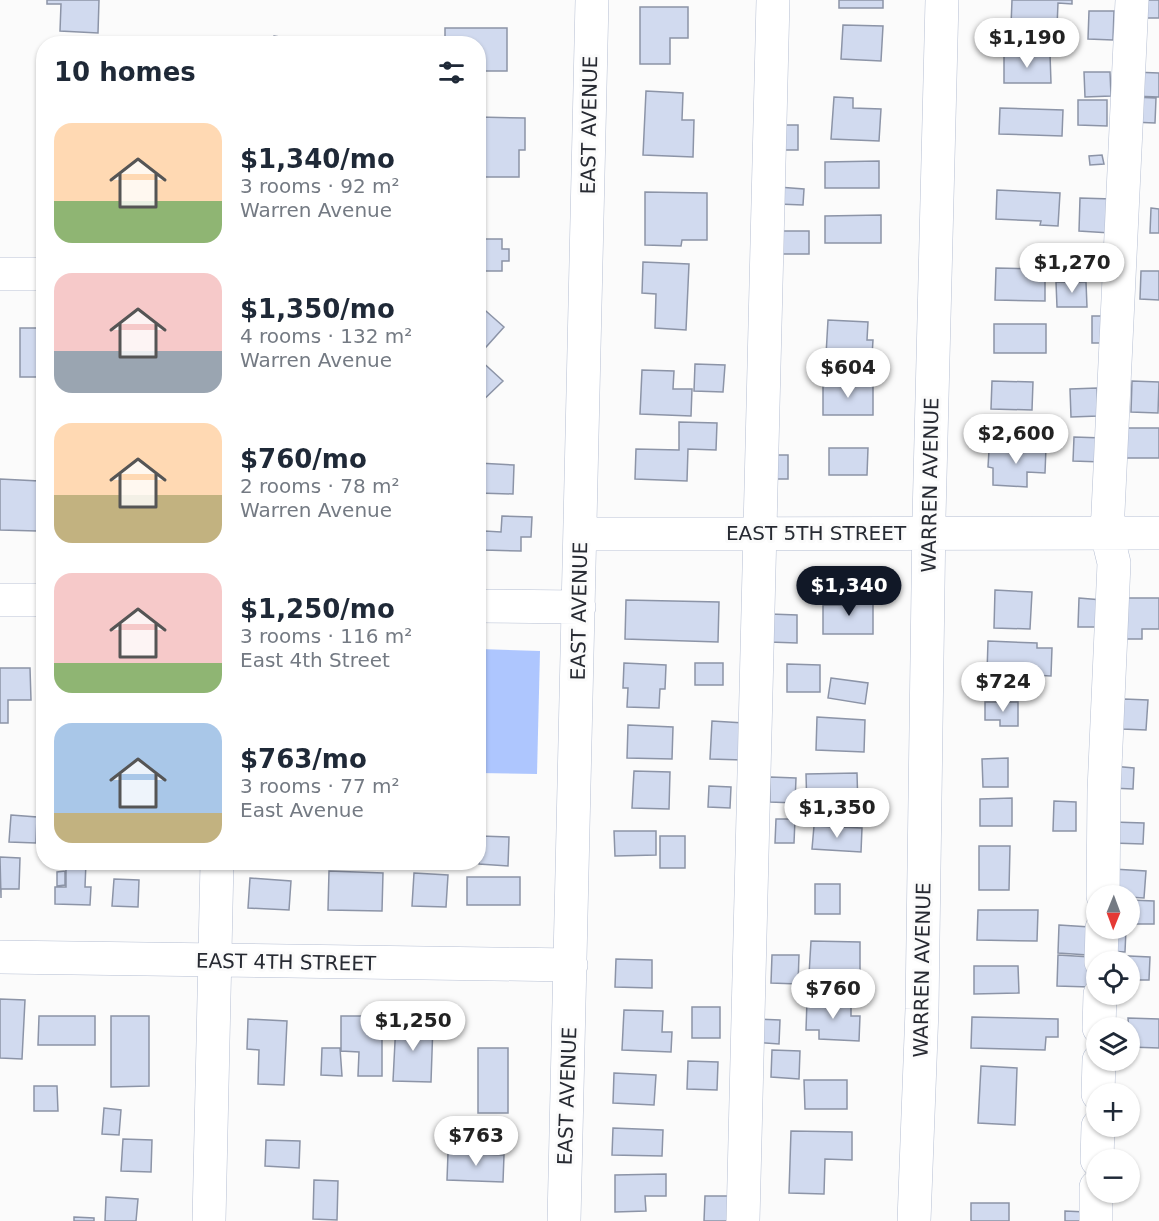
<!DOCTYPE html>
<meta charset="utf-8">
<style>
body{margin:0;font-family:"DejaVu Sans",sans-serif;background:#f6f6f7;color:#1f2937;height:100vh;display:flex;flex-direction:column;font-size:22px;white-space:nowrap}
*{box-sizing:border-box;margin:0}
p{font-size:20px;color:#747a83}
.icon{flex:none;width:33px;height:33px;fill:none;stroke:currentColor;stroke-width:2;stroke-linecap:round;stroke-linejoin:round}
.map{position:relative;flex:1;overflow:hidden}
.panel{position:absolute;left:36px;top:36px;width:450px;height:834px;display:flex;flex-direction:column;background:#fff;border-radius:24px;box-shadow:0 2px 4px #0004}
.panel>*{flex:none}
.needle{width:39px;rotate:181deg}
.buttons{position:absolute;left:1086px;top:885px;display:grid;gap:12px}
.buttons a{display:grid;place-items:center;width:54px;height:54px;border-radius:50%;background:#fff;box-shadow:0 2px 4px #0004;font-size:30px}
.price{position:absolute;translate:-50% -51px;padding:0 14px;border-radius:21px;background:#fff;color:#222;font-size:20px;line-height:39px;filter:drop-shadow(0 2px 3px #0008)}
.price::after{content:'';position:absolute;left:50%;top:36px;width:18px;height:14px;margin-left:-9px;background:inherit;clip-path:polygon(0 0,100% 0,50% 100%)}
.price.current{background:#111827;color:#fff}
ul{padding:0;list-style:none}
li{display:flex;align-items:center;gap:18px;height:150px;padding:0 18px}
li span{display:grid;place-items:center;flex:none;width:168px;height:120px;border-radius:18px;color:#555}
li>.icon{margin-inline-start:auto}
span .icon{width:72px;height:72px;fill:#fffc;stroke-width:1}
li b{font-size:26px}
h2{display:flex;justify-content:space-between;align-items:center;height:72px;padding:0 18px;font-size:26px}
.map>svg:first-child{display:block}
.green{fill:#aec6fe}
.building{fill:#d1daef;stroke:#8c94a7;stroke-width:1.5}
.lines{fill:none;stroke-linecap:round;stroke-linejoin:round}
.minor-casing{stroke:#b6bfd3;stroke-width:34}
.minor{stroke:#fff;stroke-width:33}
.labels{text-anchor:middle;stroke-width:6;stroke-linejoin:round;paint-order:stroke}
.street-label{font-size:20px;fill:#272a32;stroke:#fbfbfb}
</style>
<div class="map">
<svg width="1159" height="1221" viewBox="0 0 1159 1221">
<rect width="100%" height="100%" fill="#fbfbfb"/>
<path class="green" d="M479 649 540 651 537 774 479 773Z"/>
<path class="building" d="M47 0H99L98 33 60 31 61 4H47Z
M839 0H883V8H839Z
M1012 0H1072V4L1058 3 1057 27 1011 26Z
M1147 0H1159V18H1147Z
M640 7H688V38H670V64H640Z
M1089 11H1114L1113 40 1088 39Z
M843 25 883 26 881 61 841 59Z
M445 28H507V71H484V82H478V44H445Z
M274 36 321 44H273Z
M1004 54H1050L1051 83H1004Z
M1084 72H1110L1111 96 1085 97Z
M1133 72 1159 73V97L1132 96Z
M646 91 683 93 682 120H694L693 157 643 155Z
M834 97 853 98V108L881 109 879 141 831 139Z
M1132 97 1156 98 1155 123 1131 122Z
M1078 100H1107V126L1078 125Z
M1000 108 1063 110 1062 136 999 134Z
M478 117 525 118V150H519V177H478Z
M775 125H798V150H775Z
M1102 155 1104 164 1090 165 1089 156Z
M879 161V188H825V162Z
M778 187 804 189 803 205 778 204Z
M997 190 1060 193 1058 226 1040 225 1041 221 996 219Z
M645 192 707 193V240H682L681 246 645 245Z
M1080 198 1112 199 1110 233 1079 231Z
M1151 208 1159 209V233H1150Z
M881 215V243H825V216Z
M781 231H809V254H781Z
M478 239H502V249H509V261H502V271H478Z
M643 262 689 264 686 330 655 328 656 294 642 293Z
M996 268 1045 269V301L995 300Z
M1141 271H1159V300L1140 299Z
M1056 282H1086L1087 307H1057Z
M478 304 504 327 478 356Z
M1092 316H1108V343H1092Z
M828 320 868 322 867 340H873L872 356 826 355Z
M994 324H1046V353H994Z
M20 328H44V377H20Z
M478 358 503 381 478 405Z
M695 364 725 365 723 392 694 391Z
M642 370 674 371 673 389H692L691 416 640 414Z
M992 381 1033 382 1032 410 991 409Z
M1132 381 1159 382 1158 413 1131 412Z
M823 383H873V415H823Z
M1097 388 1098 416 1071 417 1070 389Z
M679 422 717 423 716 450 688 449 687 481 635 479 636 449 679 450Z
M1122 428H1159V458H1122Z
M1074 437 1103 438 1102 462 1073 461Z
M1021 446 1046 447 1045 473 1027 472V487L993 485V468L988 467 989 450 1021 451Z
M829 448H868L867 475H829Z
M769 455H788V479H769Z
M478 463 514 465 513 494 478 493Z
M0 479 39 481 37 531 0 530Z
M502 516 532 517 531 537H521V551L484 550 485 531 501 532Z
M995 590 1032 592 1030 629 994 628Z
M843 597 873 598V634H823V605H843Z
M1079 598 1102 600 1100 627H1078Z
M1120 598H1159V629H1142V639H1120Z
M626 600 719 602 718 642 625 639Z
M770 614 797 615V643L769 642Z
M988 641 1037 643V648H1052L1051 676 987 673Z
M624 663 666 665 665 689H660L659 708 627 707 628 688H623Z
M695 663H723V685H695Z
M787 664 820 665V692H787Z
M0 668H30L31 700H8V723H0Z
M831 678 868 683 865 704 828 698Z
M1124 699 1148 700 1146 730 1122 729Z
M985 702H1018V726H1000V720H985Z
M817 717 865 720 864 752 816 750Z
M712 721 744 723 743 760 710 759Z
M628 725 673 727 672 759 627 758Z
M1008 758V787H983L982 759Z
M1112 766 1134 768 1133 789 1111 788Z
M634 771 670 772 669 809 632 808Z
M857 773 858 808 807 809 806 774Z
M770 777 796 778 795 803 770 802Z
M709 786 731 787 730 808 708 807Z
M1012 798V826H980V799Z
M1054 801 1076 802V831H1053Z
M11 815 37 817 36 843 9 842Z
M776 819H795L794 843H775Z
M1113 822 1144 823 1143 844 1112 843Z
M814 826 862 828 861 852 812 849Z
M614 831H656V855L615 856Z
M480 836 509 837 508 866 479 864Z
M660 836H685V868H660Z
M979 846H1010L1009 890H979Z
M0 857 20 858 19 889H1V898Z
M66 862H86L85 887H91L90 905 55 904V887H66Z
M111 862H140V866L111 865Z
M1113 869 1146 871 1144 898 1111 896Z
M65 871V885L57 886V872Z
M329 871 383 873 382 911 328 910Z
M414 873 448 875 446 907 412 906Z
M467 877H520V905H467Z
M250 878 291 881 289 910 248 908Z
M114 879 139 880 138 907 112 906Z
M815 884H840V914H815Z
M1130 900 1154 901V924H1130Z
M978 910H1038L1037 941 977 940Z
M1059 925 1090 927 1088 955 1058 953Z
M1109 928 1126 929 1125 952 1108 951Z
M811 941 860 942V976L809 975Z
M772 955H799L798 984 771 983Z
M1058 955 1091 957 1090 987 1057 986Z
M1108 955 1150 957 1149 980H1130V962H1108Z
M616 959 652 960V988L615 987Z
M974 966H1018L1019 993 974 994Z
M0 999 25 1000 22 1059 0 1058Z
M807 1000 851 1002V1016H860L859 1041 819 1039V1030H806Z
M692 1007H720V1038H692Z
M624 1010 663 1011 662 1032H672L671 1052 622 1050Z
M39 1016H95V1045H38Z
M111 1016H149V1086L111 1087Z
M341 1016H367L368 1023H382V1076H358L359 1052 341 1051Z
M972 1017 1058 1019V1037H1046L1045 1050 971 1048Z
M1128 1018 1159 1019V1048L1130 1047Z
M248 1019 287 1021 284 1085 258 1084 259 1050 247 1049Z
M753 1019 780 1020 779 1044 752 1042Z
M396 1022 433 1024 431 1082 393 1081Z
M322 1048H340L342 1076 321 1075Z
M478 1048H508V1113H478Z
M772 1050 800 1051 799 1079 771 1077Z
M688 1061 718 1062 717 1090 687 1089Z
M981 1066 1017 1068 1015 1125 978 1123Z
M614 1073 656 1075 654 1105 613 1103Z
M804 1080H847V1109H805Z
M34 1086H57L58 1111H34Z
M104 1108 121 1110 119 1135 102 1134Z
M613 1128 663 1130 662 1156 612 1155Z
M791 1131 852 1132V1160L825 1159 824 1194 789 1193Z
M123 1139 152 1140 151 1172 121 1171Z
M266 1140 300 1141 299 1168 265 1166Z
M448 1153 504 1155 503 1182 447 1180Z
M666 1174V1196H645L646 1211 615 1212V1175Z
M314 1180 338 1181 337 1220 313 1219Z
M705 1196H734V1221H704Z
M106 1197 138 1199 136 1221H105Z
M971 1203H1009V1221H971Z
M1065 1211 1086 1212V1221H1065Z
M74 1217 94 1218V1221H74Z"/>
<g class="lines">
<g class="minor-casing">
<path id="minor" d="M0 274H44
M581 534 1159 533
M0 600H44
M478 606 579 607
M1103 896 1104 791 1114 563 1107 534 1132 0
M0 957 571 965
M1101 962 1102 928
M1099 1028 1100 994
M1098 1094 1099 1060
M1097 1160 1098 1126
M209 1221 217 862
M564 1221 592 0
M743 1221 773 0
M914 1221 922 1009 929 518 942 0
M1096 1221V1187"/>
</g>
<use href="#minor" class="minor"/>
</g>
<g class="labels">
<g class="street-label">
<text transform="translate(589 125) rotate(-89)" y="7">EAST AVENUE</text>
<text transform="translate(930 485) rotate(-89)" y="7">WARREN AVENUE</text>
<text x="816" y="540">EAST 5TH STREET</text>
<text transform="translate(579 611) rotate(-89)" y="7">EAST AVENUE</text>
<text transform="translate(286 962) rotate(1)" y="7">EAST 4TH STREET</text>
<text transform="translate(922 970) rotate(-89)" y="7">WARREN AVENUE</text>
<text transform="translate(567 1096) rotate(-88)" y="7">EAST AVENUE</text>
</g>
</g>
</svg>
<div class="buttons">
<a><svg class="needle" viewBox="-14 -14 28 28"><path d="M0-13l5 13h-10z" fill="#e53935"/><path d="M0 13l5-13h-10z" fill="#747a83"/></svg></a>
<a><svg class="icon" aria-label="locate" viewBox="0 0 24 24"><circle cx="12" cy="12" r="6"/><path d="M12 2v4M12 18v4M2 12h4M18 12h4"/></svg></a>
<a><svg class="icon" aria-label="layers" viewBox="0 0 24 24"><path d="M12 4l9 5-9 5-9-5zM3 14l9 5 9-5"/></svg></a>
<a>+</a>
<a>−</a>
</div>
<b class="price" style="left:1027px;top:69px">$1,190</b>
<b class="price" style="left:1072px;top:294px">$1,270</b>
<b class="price" style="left:848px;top:399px">$604</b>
<b class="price" style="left:1016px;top:465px">$2,600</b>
<b class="price current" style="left:849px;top:617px">$1,340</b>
<b class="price" style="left:1003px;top:713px">$724</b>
<b class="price" style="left:837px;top:839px">$1,350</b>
<b class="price" style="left:833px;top:1020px">$760</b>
<b class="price" style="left:413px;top:1052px">$1,250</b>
<b class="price" style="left:476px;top:1167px">$763</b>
<section class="panel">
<h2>10 homes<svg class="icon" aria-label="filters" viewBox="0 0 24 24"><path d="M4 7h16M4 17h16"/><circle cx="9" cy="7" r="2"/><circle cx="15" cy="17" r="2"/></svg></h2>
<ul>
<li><span style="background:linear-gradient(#ffd9b3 65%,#8fb573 0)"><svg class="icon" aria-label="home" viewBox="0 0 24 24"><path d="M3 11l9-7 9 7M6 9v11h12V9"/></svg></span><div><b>$1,340/mo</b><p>3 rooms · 92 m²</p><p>Warren Avenue</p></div></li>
<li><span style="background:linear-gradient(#f6c9c9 65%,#9aa5b1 0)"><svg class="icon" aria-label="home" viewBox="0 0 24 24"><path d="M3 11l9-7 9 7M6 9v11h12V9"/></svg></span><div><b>$1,350/mo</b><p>4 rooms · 132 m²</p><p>Warren Avenue</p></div></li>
<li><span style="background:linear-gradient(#ffd9b3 60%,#c2b280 0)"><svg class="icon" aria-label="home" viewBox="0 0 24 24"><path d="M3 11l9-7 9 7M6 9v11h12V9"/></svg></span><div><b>$760/mo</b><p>2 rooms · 78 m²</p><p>Warren Avenue</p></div></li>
<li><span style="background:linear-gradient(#f6c9c9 75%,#8fb573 0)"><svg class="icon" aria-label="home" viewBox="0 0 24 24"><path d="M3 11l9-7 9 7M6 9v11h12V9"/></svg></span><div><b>$1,250/mo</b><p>3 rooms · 116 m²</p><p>East 4th Street</p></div></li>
<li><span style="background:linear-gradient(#a9c7e8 75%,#c2b280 0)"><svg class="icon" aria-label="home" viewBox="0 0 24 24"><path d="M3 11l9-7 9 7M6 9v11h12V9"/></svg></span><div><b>$763/mo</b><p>3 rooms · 77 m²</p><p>East Avenue</p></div></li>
</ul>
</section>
</div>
